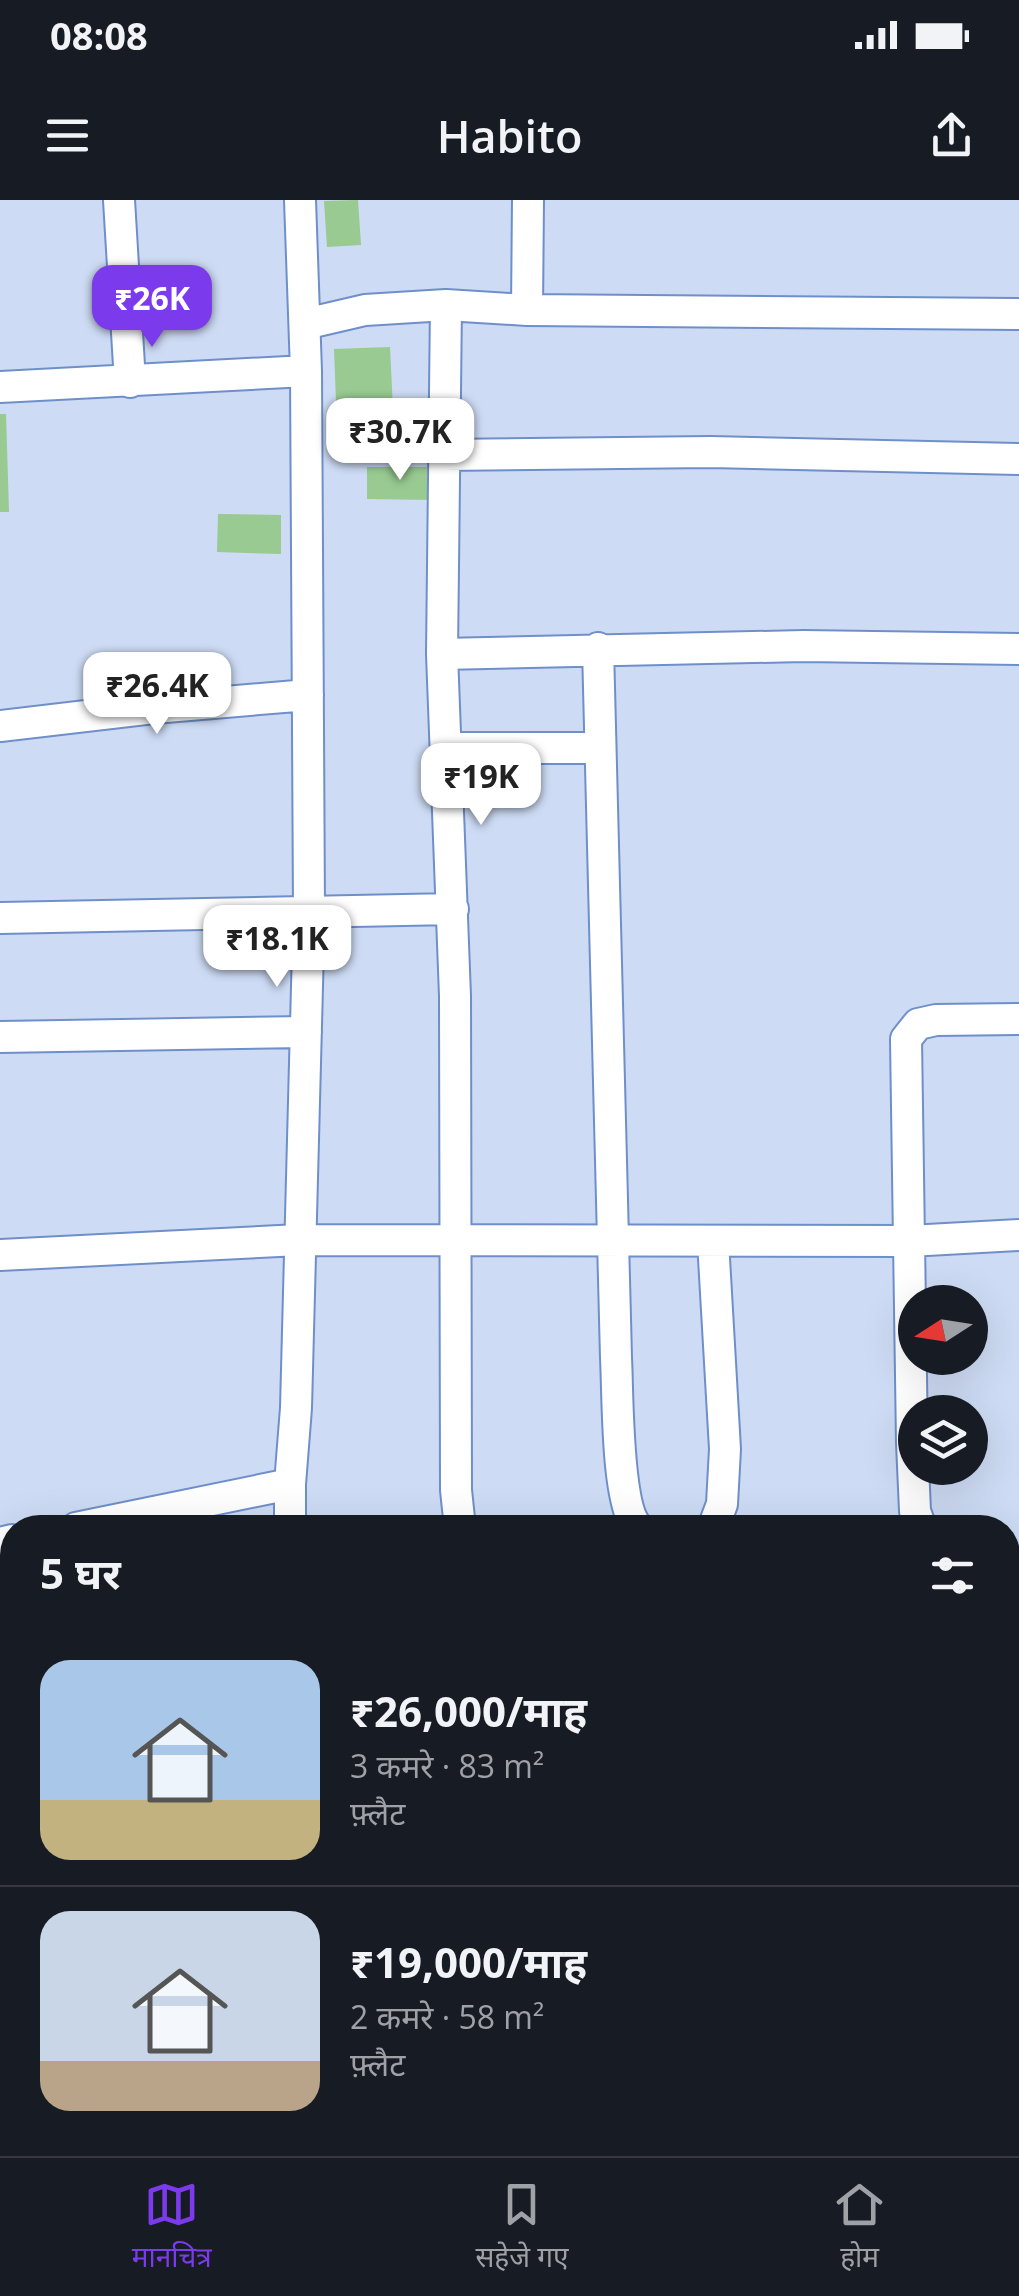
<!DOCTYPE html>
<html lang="hi">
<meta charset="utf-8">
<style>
body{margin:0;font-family:"Open Sans","Noto Sans Devanagari",sans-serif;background:#242831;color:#f1f3f6;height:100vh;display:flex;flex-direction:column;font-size:38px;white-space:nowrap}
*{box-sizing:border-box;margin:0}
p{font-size:32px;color:#9ea1a6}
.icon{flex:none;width:55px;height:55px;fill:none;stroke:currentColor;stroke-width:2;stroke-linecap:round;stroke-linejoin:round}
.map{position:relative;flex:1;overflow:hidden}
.side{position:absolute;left:0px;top:1315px;width:1020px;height:642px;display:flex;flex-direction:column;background:#171b24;border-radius:40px 40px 0 0;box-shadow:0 10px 40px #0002}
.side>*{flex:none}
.needle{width:65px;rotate:258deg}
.controls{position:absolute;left:898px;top:1085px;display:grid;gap:20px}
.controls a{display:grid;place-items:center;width:90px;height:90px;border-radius:50%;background:#171b24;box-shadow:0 10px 40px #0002;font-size:50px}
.price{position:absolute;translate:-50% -85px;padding:0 22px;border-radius:20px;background:#fff;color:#222;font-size:32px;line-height:65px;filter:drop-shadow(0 2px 5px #0008)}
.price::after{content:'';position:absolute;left:50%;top:60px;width:30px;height:22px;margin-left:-15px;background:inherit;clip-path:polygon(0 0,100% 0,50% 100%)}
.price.active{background:#7c3aed;color:#fff}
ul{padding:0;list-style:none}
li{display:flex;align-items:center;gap:30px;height:250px;padding:0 40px}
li+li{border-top:2px solid #363941}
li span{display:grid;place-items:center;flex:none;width:280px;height:200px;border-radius:30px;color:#555}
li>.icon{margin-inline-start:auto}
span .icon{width:120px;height:120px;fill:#fffc;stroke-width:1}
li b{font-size:42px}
h2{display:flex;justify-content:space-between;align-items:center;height:120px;padding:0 40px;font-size:42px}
.status{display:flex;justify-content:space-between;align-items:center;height:70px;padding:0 50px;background:#171b24;direction:ltr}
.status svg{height:28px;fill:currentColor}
header{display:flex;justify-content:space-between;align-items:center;height:130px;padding:0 40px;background:#171b24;font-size:45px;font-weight:600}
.menu{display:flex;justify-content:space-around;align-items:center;height:140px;border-top:2px solid #363941;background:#171b24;font-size:28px;color:#9ea1a6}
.menu a{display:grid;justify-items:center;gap:5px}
.menu .active{color:#7c3aed}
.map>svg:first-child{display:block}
.building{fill:#98ca91}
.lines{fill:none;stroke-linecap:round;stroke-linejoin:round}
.minor-casing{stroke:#6f8fca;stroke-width:34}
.minor{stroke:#fff;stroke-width:30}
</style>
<div class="status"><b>08:08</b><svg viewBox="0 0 49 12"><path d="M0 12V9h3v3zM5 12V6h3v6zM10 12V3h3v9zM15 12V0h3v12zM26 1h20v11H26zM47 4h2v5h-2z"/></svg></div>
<header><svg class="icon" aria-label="menu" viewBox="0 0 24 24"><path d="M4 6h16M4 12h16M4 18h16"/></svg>Habito<svg class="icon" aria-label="share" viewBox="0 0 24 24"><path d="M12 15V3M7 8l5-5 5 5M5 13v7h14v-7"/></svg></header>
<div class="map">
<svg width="1019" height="1956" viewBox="0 0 1019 1956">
<rect width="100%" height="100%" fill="#cddbf4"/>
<path class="building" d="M358 0 361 45 327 47 324 1Z
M390 147 395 251 338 253 334 149Z
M0 214H6L9 312H0Z
M367 267H434L433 300 367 299Z
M218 314 281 315V354L217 352Z"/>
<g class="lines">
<g class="minor-casing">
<path id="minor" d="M119 0 130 182
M446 105 442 454 455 796 456 1290 460 1328
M527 110 528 0
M305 124 365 110 446 105 527 110 1019 114
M0 187 306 171
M443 255 711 252 1019 259
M598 448 616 1158C618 1192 616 1306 638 1328
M442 454 803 446 1019 449
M0 526 154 508 308 495
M448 548H598
M0 718 453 709
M0 837 306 832
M713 1041 725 1249 722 1304 713 1328
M0 1055 299 1040 909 1041 1019 1035
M76 1328 290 1284 296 1208 309 710 306 171 300 0
M290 1328V1284
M921 1328 915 1311 912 1243 906 839 918 824 936 820 1019 819
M0 1343 12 1340
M1008 1421 1019 1429
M1008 1553 1019 1561
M1008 1752 1019 1759
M1008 1918 1019 1894
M74 1956 77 1945
M201 1956 204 1945
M364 1956 367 1945
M521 1956 524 1945
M833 1956 837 1945
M990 1956 995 1945"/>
</g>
<use href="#minor" class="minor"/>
</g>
</svg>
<div class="controls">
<a><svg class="needle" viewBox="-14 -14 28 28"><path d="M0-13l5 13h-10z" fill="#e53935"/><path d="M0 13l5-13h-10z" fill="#9ea1a6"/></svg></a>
<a><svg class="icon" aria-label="layers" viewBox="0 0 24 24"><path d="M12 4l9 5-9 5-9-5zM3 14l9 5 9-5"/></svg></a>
</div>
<b class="price active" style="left:152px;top:150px">₹26K</b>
<b class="price" style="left:400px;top:283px">₹30.7K</b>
<b class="price" style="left:157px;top:537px">₹26.4K</b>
<b class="price" style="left:481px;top:628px">₹19K</b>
<b class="price" style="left:277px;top:790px">₹18.1K</b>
<section class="side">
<h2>5 घर<svg class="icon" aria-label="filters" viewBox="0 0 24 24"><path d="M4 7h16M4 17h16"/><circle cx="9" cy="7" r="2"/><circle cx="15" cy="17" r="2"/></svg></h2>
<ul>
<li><span style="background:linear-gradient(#a9c7e8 70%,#c2b280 0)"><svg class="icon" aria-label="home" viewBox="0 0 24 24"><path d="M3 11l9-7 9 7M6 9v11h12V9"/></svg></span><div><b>₹26,000/माह</b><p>3 कमरे · 83 m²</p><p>फ़्लैट</p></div></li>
<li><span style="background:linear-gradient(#c9d6e8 75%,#b9a48a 0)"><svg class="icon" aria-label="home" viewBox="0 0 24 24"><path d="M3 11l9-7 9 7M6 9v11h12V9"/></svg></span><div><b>₹19,000/माह</b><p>2 कमरे · 58 m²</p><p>फ़्लैट</p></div></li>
</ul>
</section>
</div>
<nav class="menu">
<a class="active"><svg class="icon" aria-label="map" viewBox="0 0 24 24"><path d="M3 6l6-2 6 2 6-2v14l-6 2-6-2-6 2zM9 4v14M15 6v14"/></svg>मानचित्र</a>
<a><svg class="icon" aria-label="saved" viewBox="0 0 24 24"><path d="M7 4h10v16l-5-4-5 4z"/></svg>सहेजे गए</a>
<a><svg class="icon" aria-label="home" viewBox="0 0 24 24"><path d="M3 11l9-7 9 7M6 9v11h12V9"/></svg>होम</a>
</nav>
